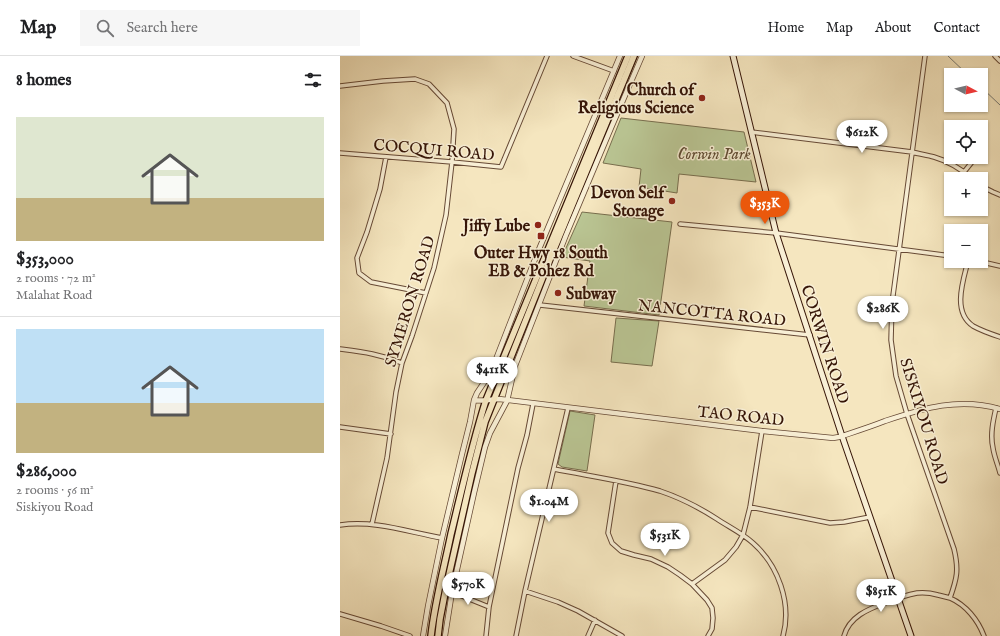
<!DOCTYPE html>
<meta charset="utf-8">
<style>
body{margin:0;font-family:"IM FELL English",serif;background:#f6f6f6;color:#202124;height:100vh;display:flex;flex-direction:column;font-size:15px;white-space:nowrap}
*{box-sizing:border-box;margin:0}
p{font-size:13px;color:#757577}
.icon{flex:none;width:22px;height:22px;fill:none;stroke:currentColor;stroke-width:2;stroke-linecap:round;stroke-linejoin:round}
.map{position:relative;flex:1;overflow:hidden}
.side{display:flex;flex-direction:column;background:#fff;width:340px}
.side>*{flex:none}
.needle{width:26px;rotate:97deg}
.fabs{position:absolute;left:604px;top:12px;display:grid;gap:8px}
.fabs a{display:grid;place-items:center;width:44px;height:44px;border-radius:0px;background:#fff;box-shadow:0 1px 3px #0004;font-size:20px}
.price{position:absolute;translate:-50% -34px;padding:0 9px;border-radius:14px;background:#fff;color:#222;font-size:13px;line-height:26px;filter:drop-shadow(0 1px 2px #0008)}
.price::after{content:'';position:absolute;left:50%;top:24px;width:12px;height:9px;margin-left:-6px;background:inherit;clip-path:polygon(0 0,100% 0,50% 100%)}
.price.on{background:#ea580c;color:#fff}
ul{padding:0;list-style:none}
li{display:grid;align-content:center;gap:8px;height:212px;padding:0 16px}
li+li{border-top:1px solid #e0e0e0}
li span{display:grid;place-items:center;height:124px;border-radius:0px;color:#555}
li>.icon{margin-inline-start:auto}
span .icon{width:72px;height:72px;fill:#fffc;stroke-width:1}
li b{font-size:17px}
h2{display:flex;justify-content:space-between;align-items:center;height:48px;padding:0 16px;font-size:17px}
header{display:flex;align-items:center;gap:24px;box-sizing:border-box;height:56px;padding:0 20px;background:#fff;border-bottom:1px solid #e0e0e0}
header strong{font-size:19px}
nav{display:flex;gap:22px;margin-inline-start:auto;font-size:14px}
.search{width:280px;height:36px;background:#f6f6f6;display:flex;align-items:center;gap:10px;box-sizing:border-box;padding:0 14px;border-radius:0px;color:#757577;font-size:15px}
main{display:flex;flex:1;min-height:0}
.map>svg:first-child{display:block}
.green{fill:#bac694;stroke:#786e4e}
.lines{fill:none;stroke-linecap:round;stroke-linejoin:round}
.stream{stroke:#777a74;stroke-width:1}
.minor-casing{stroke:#664935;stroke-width:5.5}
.tertiary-casing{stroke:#664935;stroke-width:6}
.secondary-casing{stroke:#361507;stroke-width:7}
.primary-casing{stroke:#361507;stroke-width:8}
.minor{stroke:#f8efd5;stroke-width:3.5}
.tertiary{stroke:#f8efd5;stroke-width:4.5}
.secondary{stroke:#f8efd5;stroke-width:5}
.primary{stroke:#f5e6bf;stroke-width:5.5}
.poi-dot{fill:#8f2418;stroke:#f8efd5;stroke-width:1.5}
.labels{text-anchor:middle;stroke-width:3;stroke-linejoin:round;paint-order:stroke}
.poi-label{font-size:16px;font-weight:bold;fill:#361507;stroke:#f8efd5;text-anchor:end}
.street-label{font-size:16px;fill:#361507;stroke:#f8efd5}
.park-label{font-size:16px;font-style:italic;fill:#5e4a31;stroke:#f8efd5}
</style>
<header>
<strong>Map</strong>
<div class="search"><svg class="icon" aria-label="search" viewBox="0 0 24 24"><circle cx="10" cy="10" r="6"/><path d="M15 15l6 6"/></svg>Search here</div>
<nav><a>Home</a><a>Map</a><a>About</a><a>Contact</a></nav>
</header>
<main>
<section class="side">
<h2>8 homes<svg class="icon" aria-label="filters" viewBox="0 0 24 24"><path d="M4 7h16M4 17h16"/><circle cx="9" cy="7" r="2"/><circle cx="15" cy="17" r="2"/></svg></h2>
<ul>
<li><span style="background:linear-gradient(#dfe7d0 65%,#c2b280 0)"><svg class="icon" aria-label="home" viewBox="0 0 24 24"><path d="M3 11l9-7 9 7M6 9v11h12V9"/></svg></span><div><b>$353,000</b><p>2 rooms · 72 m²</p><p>Malahat Road</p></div></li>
<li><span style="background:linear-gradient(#bfe0f5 60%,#c2b280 0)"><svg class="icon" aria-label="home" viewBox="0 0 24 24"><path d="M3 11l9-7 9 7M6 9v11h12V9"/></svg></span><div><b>$286,000</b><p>2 rooms · 56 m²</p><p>Siskiyou Road</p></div></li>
</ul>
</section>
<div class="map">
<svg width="660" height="580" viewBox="0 0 660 580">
<rect width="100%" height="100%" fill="#f5e6bf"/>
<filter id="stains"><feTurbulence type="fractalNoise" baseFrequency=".005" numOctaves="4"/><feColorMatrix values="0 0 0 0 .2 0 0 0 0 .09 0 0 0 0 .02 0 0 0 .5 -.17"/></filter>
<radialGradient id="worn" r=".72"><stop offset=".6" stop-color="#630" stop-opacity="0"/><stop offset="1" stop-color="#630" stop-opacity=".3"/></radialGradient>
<path class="green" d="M281 62 404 76 416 126 339 118 337 137 299 131 301 113 263 107Z
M242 156 332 166 319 259 244 250 250 205 222 201Z
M276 262 319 265 312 310 271 306Z
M230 355 255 359 247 415 222 411 218 408Z"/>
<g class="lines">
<path class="stream" d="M608 0 628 19
M641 31 660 49"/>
<g class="minor-casing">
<path id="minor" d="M233 0 274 15
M585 0 552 247 551 284 556 320 567 358 614 493C619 514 617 522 610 542
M655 0 660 5
M0 30 43 25 75 23 89 28 107 47 114 73 112 106 106 159 94 212 72 280 62 307 56 336 47 402 32 468
M411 76 572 96C579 98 587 99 594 101 608 105 621 113 633 123
M641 91 642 89 643 78
M0 97 112 106 161 111 207 0
M46 101 40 133 27 176 17 202 19 217 31 226 86 237
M624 116 636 101
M641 130 653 136 660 139
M340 168 436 177 611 200
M628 205C623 225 612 256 633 270 642 275 651 278 660 281
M638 205 660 210
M200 249 470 279
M0 293C23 296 40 298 62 307
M656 352C653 365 650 379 653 392 654 400 658 409 660 417
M0 371 51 378
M214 413C249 420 286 425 320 435 341 442 360 452 377 463 389 471 402 477 413 487 438 509 452 547 443 580
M276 425 268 477 272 487 281 495 294 499 311 503 328 511 340 519 352 528 367 544 372 552 373 562 372 573 368 580
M410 451 490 467 504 466 530 461
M0 469C35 464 68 476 102 482
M352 528 385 504 396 491 403 479 410 451 422 375
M185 535 218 546 238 555 282 580
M112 536 149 551
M0 558 41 570 70 580
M146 580 149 551 178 412 187 379 193 348
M176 580 185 535 228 352
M248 580 255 564
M504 580C509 561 528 553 545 547 555 543 566 539 577 537 585 536 591 537 598 539 602 540 606 541 610 542 626 549 638 564 644 580"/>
</g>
<g class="tertiary-casing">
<path id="tertiary" d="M134 344C144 346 149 343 159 343L422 375 493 382 499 381C514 376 530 371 545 365 584 352 619 341 660 353
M83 580 88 550 102 482 122 398 130 366 134 344 137 337 151 316 197 198 280 0
M105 580 112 536 134 437 145 391 150 377 167 345 175 310 226 179 271 72 302 0"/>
</g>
<g class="secondary-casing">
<path id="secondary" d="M393 0 436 177 502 380 571 580"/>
</g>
<g class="primary-casing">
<path id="primary" d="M91 580C95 545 104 512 111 478 122 433 132 388 146 344L288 0
M98 580 100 563 106 532 132 417 145 366 215 191 294 0"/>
</g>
<use href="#minor" class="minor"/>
<use href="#tertiary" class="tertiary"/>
<use href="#secondary" class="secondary"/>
<use href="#primary" class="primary"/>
</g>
<g class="poi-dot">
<circle cx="362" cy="42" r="4"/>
<circle cx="332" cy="145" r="4"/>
<circle cx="198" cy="169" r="4"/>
<rect x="197" y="176" width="8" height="8" rx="2"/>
<circle cx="218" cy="237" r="4"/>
</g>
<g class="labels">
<g class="poi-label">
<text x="354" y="39">Church of<tspan x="354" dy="18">Religious Science</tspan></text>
<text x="324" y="142">Devon Self<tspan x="324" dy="18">Storage</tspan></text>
<text x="190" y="175">Jiffy Lube</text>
<text x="201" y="202" text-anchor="middle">Outer Hwy 18 South<tspan x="201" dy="18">EB &amp; Pohez Rd</tspan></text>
<text x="226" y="243" text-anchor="start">Subway</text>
</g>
<g class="street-label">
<text transform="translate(94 93) rotate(5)" y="6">COCQUI ROAD</text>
<text transform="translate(69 245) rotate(-73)" y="6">SYMERON ROAD</text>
<text transform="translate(372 256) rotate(6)" y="6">NANCOTTA ROAD</text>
<text transform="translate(486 288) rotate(72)" y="6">CORWIN ROAD</text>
<text transform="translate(401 359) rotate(6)" y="6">TAO ROAD</text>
<text transform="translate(585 365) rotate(73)" y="6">SISKIYOU ROAD</text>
</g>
<g class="park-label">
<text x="374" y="103">Corwin Park</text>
</g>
</g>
<rect width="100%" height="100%" filter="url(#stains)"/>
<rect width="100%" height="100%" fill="url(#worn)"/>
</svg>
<div class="fabs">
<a><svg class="needle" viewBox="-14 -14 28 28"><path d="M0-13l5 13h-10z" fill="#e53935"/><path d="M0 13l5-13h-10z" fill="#757577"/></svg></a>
<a><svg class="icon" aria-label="locate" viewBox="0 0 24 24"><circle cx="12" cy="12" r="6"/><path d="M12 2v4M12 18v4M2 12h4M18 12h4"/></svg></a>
<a>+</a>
<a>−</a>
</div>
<b class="price" style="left:522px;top:98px">$612K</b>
<b class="price on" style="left:425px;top:169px">$353K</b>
<b class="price" style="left:543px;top:274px">$286K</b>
<b class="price" style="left:152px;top:335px">$411K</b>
<b class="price" style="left:209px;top:467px">$1.04M</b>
<b class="price" style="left:325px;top:501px">$531K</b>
<b class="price" style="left:128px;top:550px">$570K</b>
<b class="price" style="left:541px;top:557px">$851K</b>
</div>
</main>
